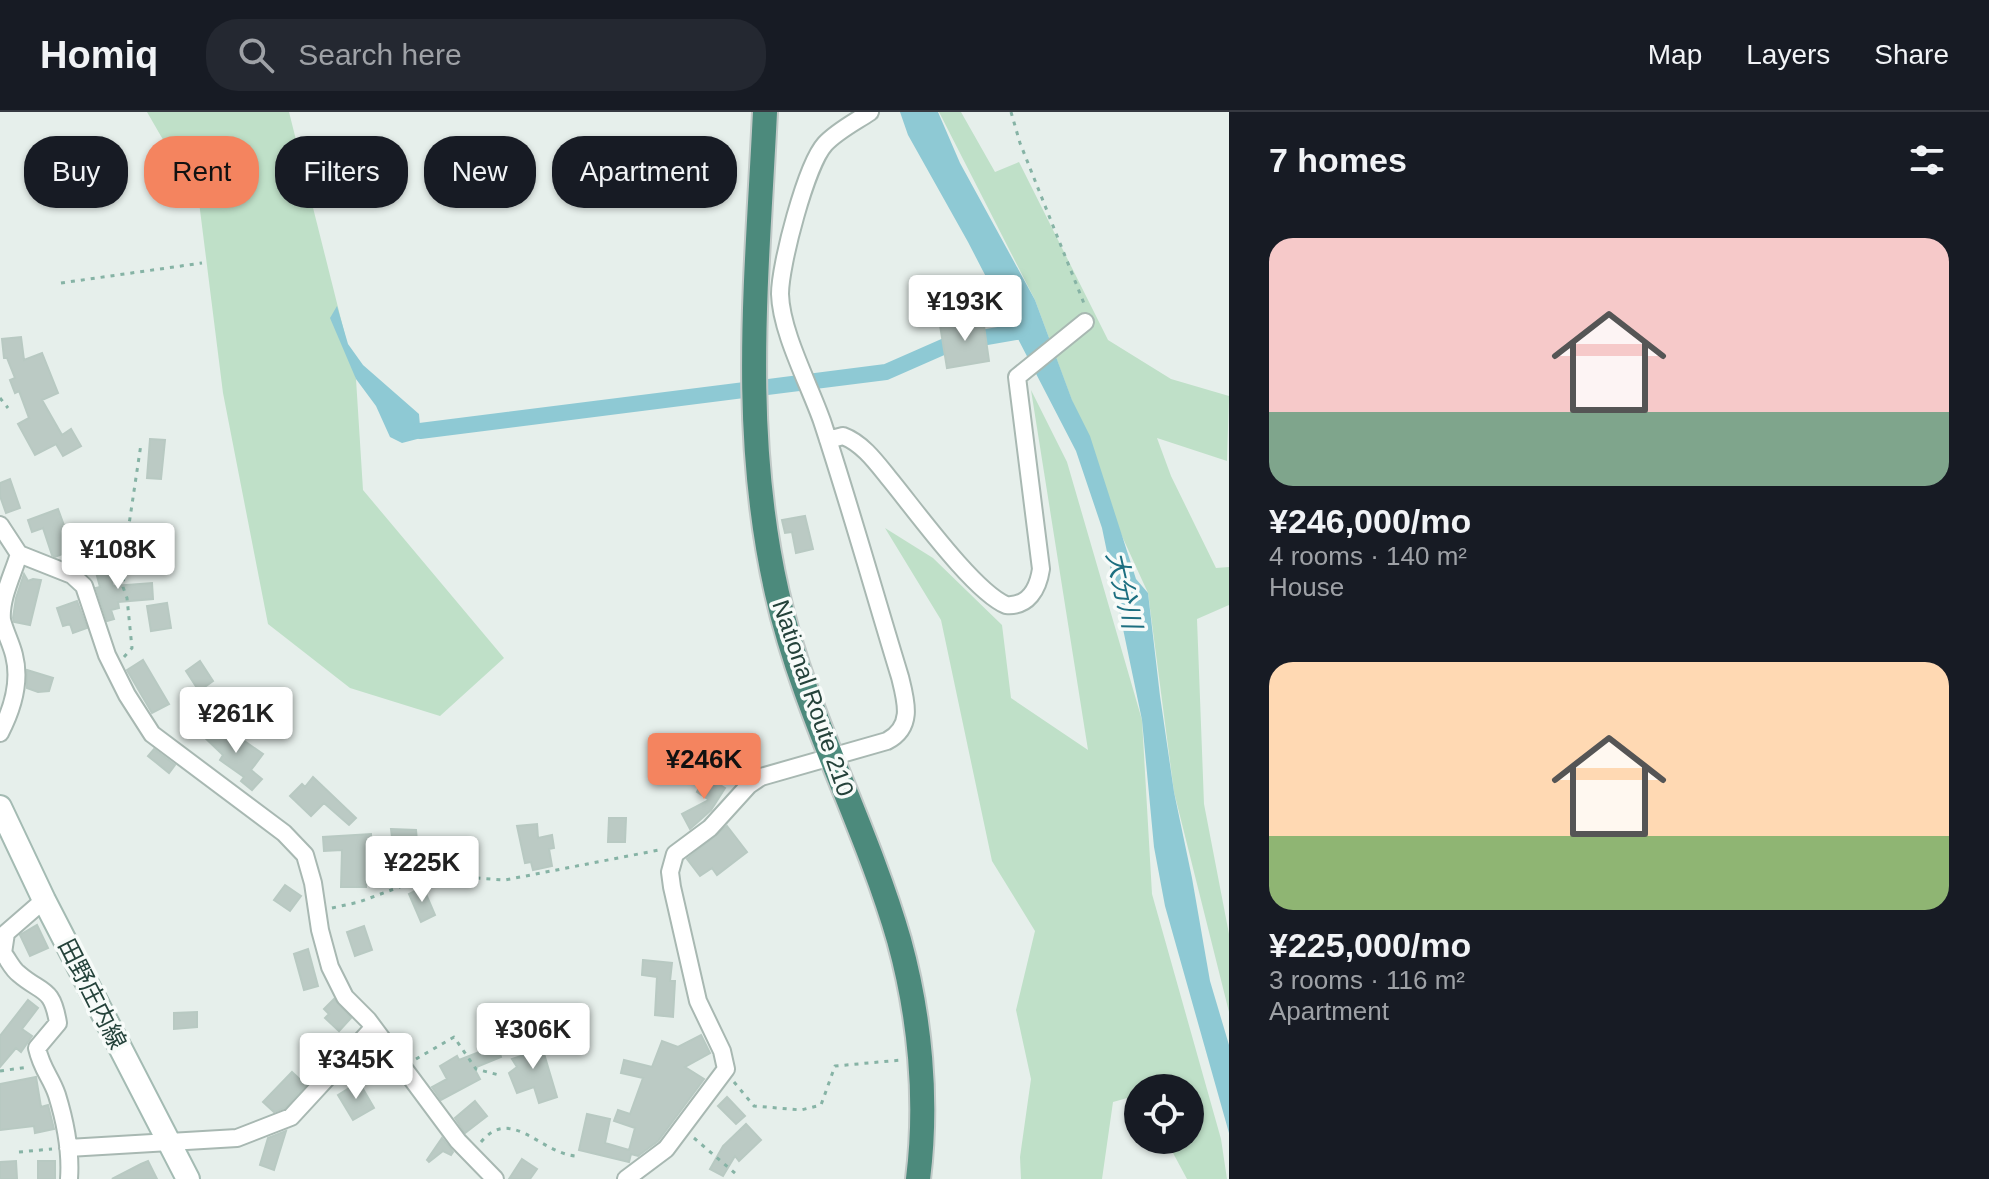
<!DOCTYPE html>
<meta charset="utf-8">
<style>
body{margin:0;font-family:Arial,"Noto Sans JP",sans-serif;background:#242831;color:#f1f3f6;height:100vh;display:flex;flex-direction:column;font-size:30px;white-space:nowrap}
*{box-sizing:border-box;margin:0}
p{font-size:26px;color:#9ea1a6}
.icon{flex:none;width:44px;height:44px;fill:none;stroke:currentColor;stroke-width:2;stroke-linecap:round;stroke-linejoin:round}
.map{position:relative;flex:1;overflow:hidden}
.side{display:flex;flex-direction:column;background:#171b24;width:760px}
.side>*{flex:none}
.top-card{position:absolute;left:24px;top:24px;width:760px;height:72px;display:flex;gap:16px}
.controls{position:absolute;left:1124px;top:962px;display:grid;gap:16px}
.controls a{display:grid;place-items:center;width:80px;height:80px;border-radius:50%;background:#171b24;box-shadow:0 2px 6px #0004;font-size:40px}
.price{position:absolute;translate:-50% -68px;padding:0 18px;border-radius:8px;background:#fff;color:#222;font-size:26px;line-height:52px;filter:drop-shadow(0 2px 4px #0008)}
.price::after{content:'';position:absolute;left:50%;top:48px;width:24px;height:18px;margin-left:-12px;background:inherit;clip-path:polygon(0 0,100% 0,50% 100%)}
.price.selected{background:#f4845f;color:#111}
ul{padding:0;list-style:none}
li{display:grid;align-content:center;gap:16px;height:424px;padding:0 40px}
li span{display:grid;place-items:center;height:248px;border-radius:24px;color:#555}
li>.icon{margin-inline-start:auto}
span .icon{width:144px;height:144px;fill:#fffc;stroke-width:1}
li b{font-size:34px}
h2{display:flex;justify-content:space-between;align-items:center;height:96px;padding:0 40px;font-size:34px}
.tag{padding:0 28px;border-radius:32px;background:#171b24;box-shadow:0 2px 6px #0004;font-size:28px;line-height:72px}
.tag.selected{background:#f4845f;color:#111}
header{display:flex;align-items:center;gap:48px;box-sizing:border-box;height:112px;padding:0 40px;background:#171b24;border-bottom:2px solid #363941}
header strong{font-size:38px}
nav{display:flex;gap:44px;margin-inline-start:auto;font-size:28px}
.search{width:560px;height:72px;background:#242831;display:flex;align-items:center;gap:20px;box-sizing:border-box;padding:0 28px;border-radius:32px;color:#9ea1a6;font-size:30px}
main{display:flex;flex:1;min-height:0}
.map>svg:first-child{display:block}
.green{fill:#bfe0c8}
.water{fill:#8ec9d4}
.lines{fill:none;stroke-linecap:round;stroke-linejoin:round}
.canal{stroke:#8ec9d4;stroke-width:16}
.building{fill:#bbcac4;stroke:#b8c9c2;stroke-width:2}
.minor-casing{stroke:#a8b8b2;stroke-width:20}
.secondary-casing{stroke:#a4bbb3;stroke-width:26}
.trunk-casing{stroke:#c2cac8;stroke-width:28}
.path{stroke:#86b3a5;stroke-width:3;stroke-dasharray:4 6;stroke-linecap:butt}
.minor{stroke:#fff;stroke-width:16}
.secondary{stroke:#fff;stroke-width:22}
.trunk{stroke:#4c8a7c;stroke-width:24}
.labels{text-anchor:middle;stroke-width:7;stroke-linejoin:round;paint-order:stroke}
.street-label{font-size:24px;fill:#24423a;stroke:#f7fbf9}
.water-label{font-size:26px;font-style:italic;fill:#1c6f80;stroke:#f7fbf9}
</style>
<header>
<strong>Homiq</strong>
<div class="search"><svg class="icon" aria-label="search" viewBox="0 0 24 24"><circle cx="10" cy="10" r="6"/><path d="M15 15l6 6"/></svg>Search here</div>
<nav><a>Map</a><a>Layers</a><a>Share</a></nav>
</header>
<main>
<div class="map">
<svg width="1229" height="1067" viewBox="0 0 1229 1067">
<rect width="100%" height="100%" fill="#e6efeb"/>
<path class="green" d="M147 0H289L356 267 363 378 504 546 440 604 350 576 268 512 223 281 199 90Z
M939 0H961L995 60 1019 50 1108 228 1171 267 1229 284 1227 349 1157 326 1171 364 1216 456 1229 455V493L1197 507 1204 692 1229 822V900L1174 680 1148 481 1121 422 1035 188Z
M1031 278 1067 350 1142 608 1152 782 1221 1027 1227 1067H1187L1166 1028H1190V976H1138V983L1113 990 1102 1067H1021L1020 1045 1031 967 1016 898 1035 819 992 749 941 508 885 416 933 446 1002 513 1011 586 1088 638Z"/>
<path class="water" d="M900 0H938L960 51 1035 188 1072 288 1090 324 1136 467 1148 481 1160 584 1174 680 1192 766 1210 869 1229 933V1021L1165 794 1154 735 1142 608 1102 416 1076 339 968 130 908 23Z
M337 194 348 232 363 253 419 302 421 326 402 331 390 325 376 294 356 267 330 206Z"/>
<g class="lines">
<path class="canal" d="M420 319 886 260 952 231 1022 219"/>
</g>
<path class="building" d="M983 207 989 249 947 256 940 213Z
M21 225 24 248 42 241 58 281 42 288 62 323 71 317 81 334 63 344 56 332 35 343 18 312 29 306 19 279 15 281 10 268 15 266 7 246H4L2 227Z
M150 327 165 328 161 367 147 366Z
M10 367 20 396 6 401 0 384V371Z
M58 397 73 438 55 445 52 443 43 416 32 420 28 408Z
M805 404 813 437 796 441 792 420 785 421 782 408Z
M98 429 102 443 80 449 76 435Z
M106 450 113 474 152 471 153 487 118 490 119 496 111 498 114 507 107 509 96 476 100 475 94 453Z
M24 462 28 469 33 467 41 468 30 513 14 510 13 506 16 486Z
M77 489 87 516 73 521 70 512 63 514 57 496Z
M167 491 171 516 151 519 147 494Z
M143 548 169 592 152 601 127 558Z
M200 549 213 569 199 579 186 559Z
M27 558 53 566 49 579 38 580 27 576Z
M210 611 232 631 237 624 263 642 251 658 262 667 252 678 241 669 244 665 220 648 223 643 200 621Z
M154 637 175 653 169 661 148 644Z
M704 663 725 676 711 698 690 717 682 702 709 688 697 680 700 674 698 673Z
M313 665 356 706 349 713 324 691 311 704 290 684 302 672 305 675Z
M609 706H626L625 730H608Z
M537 712 538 726 552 723 554 736 549 737 552 754 533 758 531 750 525 751 517 714Z
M727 714 747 740 717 763 712 756 700 764 687 747Z
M391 717 416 718 419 752 413 753 417 762 397 764Z
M371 722 373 751H366V775H341L342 738 324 739 323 725Z
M285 773 301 784 290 799 274 788Z
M423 775 435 803 421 810 409 782Z
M37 813 48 836 30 844 20 823Z
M364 814 372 838 355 844 347 820Z
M308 837 318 874 304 878 294 842Z
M643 848 672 851 670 869H675L673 905 655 903 657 865 642 863Z
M334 887 351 906 339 919 325 906 329 902 324 897Z
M28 888 38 896 22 917 32 924 21 940 16 936 0 955V924Z
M197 900V915L174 917V901Z
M701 923 710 941 685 955 704 967 658 1029 638 1044 631 1042 629 1050 579 1038 587 1002 610 1007 605 1031 629 1038 635 1016 614 1009 618 998 630 1002 643 966 621 961 624 948 652 955 662 929 678 935Z
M539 925 557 985 539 991 534 975 517 981 509 961 517 955 512 947 524 943 520 931Z
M497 933 501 945 474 956 480 967 441 988 432 975 447 967 440 954 457 944 459 948Z
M292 960 306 973 285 996 274 1000 263 990Z
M36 965 41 995 48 993 54 1017 35 1021 34 1014 0 1018V972Z
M359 970 374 996 353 1008 338 983Z
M727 985 745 1004 736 1012 718 994Z
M475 989 487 1004 465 1021 455 1006Z
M746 1012 761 1028 739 1049 735 1044 723 1064 710 1057 723 1034Z
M286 1019 274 1058 260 1053 268 1026Z
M442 1026 453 1040 451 1043 443 1039 429 1050 427 1048Z
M522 1047 537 1057 530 1067H509Z
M16 1049 17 1067H0V1050Z
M38 1049H55V1067H38Z
M148 1049 157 1067H112L141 1052Z"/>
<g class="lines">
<g class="minor-casing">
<path id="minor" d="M828 328 843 324C862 331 876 350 888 365 913 395 973 479 1006 493 1028 495 1038 477 1041 457L1017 265 1085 210
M0 413 19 442 72 463 84 474 107 543 127 583 152 622 284 721 305 743 313 771 320 818 330 855 345 885 368 908 458 1029 495 1067
M0 621C12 598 21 570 14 543 11 531 5 520 2 508 0 487 13 462 19 442
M44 788 6 821 3 841C8 847 12 857 19 862 42 882 52 874 58 911L37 936C42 958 51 965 57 983 65 1009 71 1040 69 1067
M68 1036 237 1026 291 1005 373 916
M626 1067 666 1037 726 957 722 939 698 889 672 775 670 760 675 742 710 716 749 673 761 665 887 629C914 615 906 589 900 565 874 480 850 394 822 309 809 272 781 220 780 182 780 153 806 53 825 32 837 19 855 10 870 0"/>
</g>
<g class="secondary-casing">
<path id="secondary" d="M0 695 44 788 188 1067"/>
</g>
<g class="trunk-casing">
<path id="trunk" d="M765 0C757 164 740 318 777 481 804 601 865 710 899 828 920 904 928 988 918 1067"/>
</g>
<path class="path" d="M1011 0 1020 31 1085 194
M61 171 202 151
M0 286 8 296
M124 545 132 536 127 486 123 475 127 426 141 332
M332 796 359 790 432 763 505 768 659 738
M416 947 454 925 476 957 499 963
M0 959 29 955
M734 970 754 994 801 998 821 993 835 954 902 948
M694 1026 736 1062
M481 1030C511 994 539 1040 575 1044
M19 1040 52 1037"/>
<use href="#minor" class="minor"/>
<use href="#secondary" class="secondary"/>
<use href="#trunk" class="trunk"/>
</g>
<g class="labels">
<g class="street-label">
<text transform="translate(813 586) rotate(71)" y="8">National Route 210</text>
<text transform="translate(92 882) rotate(63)" y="8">田野庄内線</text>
</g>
<g class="water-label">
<text transform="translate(1124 478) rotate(77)" y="9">大分川</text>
</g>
</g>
</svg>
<div class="controls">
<a><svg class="icon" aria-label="locate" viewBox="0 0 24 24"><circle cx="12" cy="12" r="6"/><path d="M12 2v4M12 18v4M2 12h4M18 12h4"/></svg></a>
</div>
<b class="price" style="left:965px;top:231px">¥193K</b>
<b class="price" style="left:118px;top:479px">¥108K</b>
<b class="price" style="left:236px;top:643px">¥261K</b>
<b class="price selected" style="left:704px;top:689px">¥246K</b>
<b class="price" style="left:422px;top:792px">¥225K</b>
<b class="price" style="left:533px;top:959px">¥306K</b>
<b class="price" style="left:356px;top:989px">¥345K</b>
<div class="top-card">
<a class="tag">Buy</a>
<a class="tag selected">Rent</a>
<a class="tag">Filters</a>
<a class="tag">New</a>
<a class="tag">Apartment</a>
</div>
</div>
<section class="side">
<h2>7 homes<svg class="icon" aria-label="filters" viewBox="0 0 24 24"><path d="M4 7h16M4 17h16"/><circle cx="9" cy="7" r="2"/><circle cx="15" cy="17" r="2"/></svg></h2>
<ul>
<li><span style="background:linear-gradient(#f6c9c9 70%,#7fa58c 0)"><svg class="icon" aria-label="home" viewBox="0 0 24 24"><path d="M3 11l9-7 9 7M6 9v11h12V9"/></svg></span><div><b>¥246,000/mo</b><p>4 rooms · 140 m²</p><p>House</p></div></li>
<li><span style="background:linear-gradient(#ffd9b3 70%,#8fb573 0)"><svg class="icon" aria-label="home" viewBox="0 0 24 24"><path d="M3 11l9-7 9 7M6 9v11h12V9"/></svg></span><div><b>¥225,000/mo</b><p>3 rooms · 116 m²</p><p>Apartment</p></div></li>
</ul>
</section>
</main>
